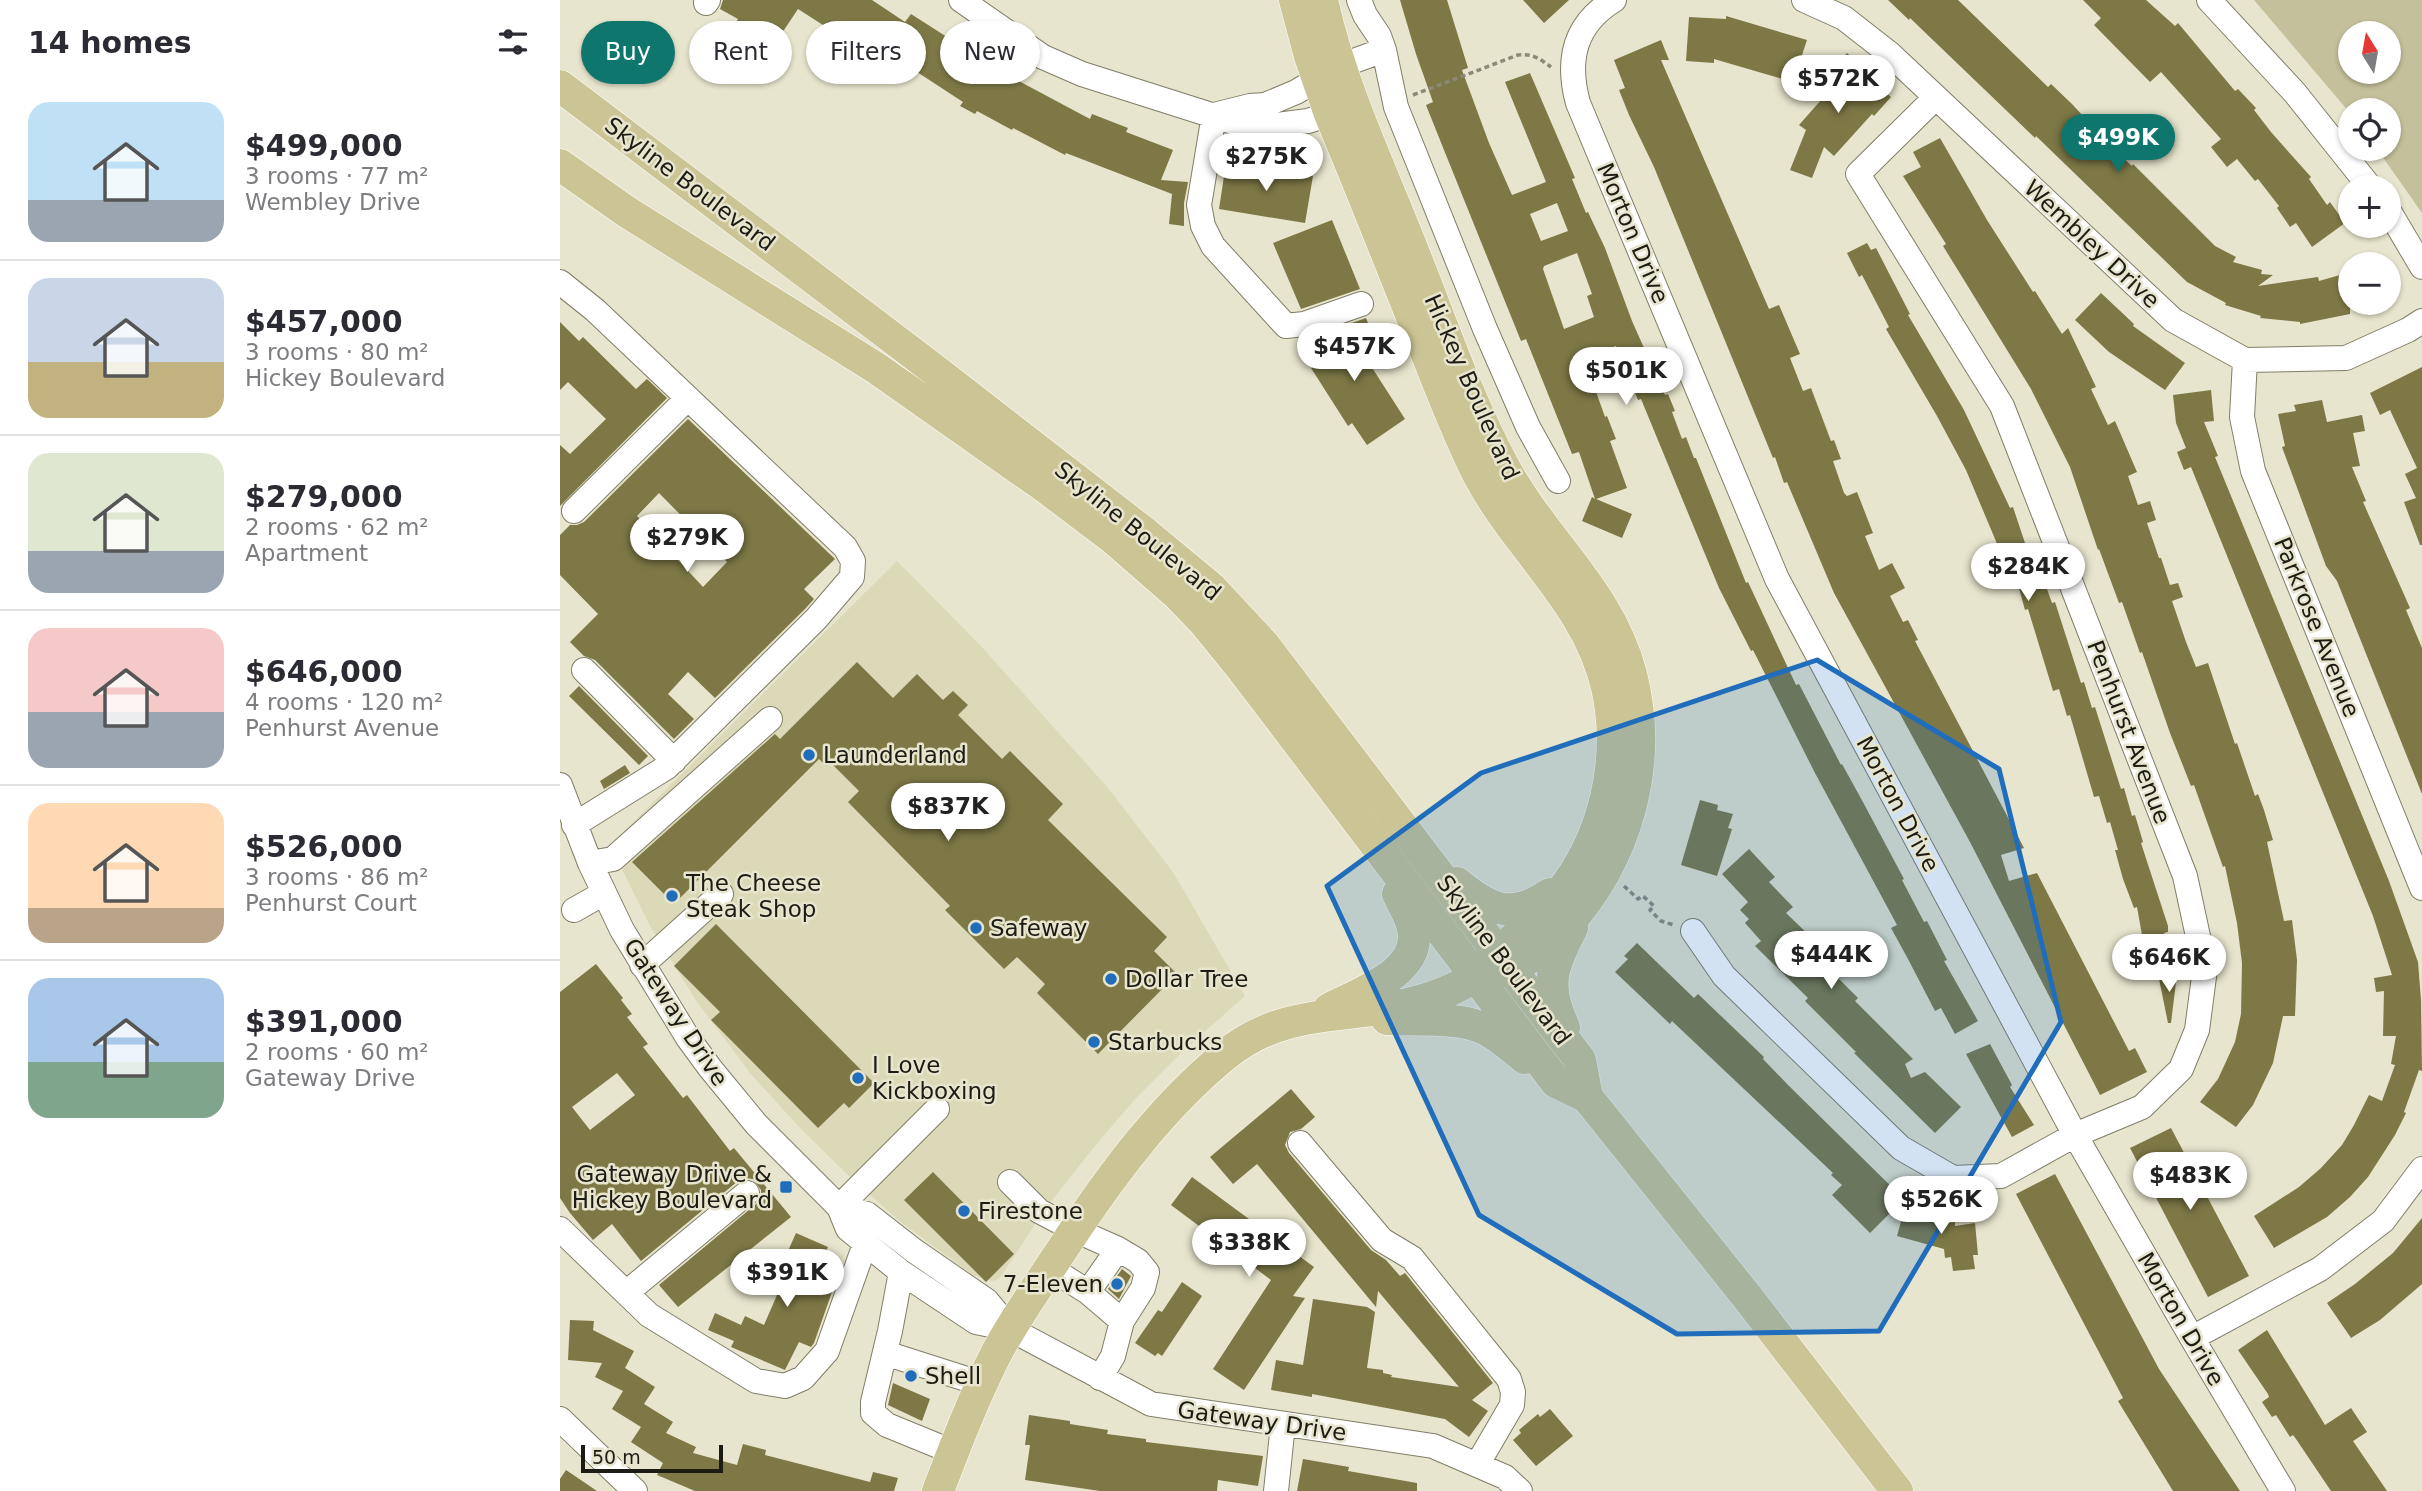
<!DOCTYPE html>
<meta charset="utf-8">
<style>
body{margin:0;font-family:"DejaVu Sans",sans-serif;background:#f2f2f3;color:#2b2b33;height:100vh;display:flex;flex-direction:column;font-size:26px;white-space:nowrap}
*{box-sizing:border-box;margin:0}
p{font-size:23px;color:#7c7c81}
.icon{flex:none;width:38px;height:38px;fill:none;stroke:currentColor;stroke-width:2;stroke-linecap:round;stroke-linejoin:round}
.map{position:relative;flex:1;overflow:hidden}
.panel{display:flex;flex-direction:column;background:#fff;width:560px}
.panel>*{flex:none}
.banner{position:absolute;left:21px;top:21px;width:665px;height:63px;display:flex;gap:14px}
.needle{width:46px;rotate:349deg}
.controls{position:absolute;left:1778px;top:21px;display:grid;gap:14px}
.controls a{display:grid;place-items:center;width:63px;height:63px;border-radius:50%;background:#fff;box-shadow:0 2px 5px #0004;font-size:35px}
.scale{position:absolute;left:21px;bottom:18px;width:142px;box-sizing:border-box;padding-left:7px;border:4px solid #1d1c14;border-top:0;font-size:19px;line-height:24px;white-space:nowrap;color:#1d1c14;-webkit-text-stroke:5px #e7e5cd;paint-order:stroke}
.price{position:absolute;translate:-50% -60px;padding:0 16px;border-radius:24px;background:#fff;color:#222;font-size:23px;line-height:46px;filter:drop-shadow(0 2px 4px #0008)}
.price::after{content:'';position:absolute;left:50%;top:42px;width:21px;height:16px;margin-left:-10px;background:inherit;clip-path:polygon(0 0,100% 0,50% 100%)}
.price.current{background:#0f766e;color:#fff}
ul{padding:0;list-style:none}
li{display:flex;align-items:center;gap:21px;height:175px;padding:0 28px}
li+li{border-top:2px solid #e1e1e2}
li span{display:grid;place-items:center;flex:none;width:196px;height:140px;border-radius:21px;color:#555}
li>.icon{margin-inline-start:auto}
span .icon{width:84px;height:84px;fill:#fffc;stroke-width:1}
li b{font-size:30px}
h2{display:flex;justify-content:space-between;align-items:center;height:84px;padding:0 28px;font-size:30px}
.tag{padding:0 24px;border-radius:32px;background:#fff;box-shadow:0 2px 5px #0004;font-size:24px;line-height:63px}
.tag.current{background:#0f766e;color:#fff}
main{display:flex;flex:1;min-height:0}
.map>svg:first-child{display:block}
.built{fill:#dcd9b9}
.green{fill:#c4c09b;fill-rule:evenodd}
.building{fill:#7d7846;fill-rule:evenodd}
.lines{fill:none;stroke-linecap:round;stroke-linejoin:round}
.minor-casing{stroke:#807e67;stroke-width:26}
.major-casing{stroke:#fff;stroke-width:33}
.path{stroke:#8b8a79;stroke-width:3.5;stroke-dasharray:5 3.5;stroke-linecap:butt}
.minor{stroke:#fff;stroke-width:24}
.major{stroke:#cbc595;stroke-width:32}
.marked{fill:#206dbc;fill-opacity:0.2;stroke:#206dbc;stroke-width:5;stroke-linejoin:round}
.poi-dot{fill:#206dbc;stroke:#e7e5cd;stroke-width:2.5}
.labels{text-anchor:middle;stroke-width:5;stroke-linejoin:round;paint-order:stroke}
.street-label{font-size:23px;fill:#1d1c14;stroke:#e7e5cd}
.poi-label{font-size:23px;fill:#1d1c14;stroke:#e7e5cd;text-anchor:start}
</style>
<main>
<section class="panel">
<h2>14 homes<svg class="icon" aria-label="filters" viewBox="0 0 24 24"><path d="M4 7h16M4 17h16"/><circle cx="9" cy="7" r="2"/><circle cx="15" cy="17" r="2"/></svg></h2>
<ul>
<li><span style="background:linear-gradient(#bfe0f5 70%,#9aa5b1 0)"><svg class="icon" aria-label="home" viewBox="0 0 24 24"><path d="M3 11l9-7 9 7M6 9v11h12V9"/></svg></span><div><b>$499,000</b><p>3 rooms · 77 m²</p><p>Wembley Drive</p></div></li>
<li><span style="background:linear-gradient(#c9d6e8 60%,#c2b280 0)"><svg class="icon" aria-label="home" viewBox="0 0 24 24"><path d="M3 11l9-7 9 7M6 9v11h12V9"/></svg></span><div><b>$457,000</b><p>3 rooms · 80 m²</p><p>Hickey Boulevard</p></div></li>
<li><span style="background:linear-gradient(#dfe7d0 70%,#9aa5b1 0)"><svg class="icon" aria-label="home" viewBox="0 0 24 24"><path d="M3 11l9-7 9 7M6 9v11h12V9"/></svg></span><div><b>$279,000</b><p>2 rooms · 62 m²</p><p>Apartment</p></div></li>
<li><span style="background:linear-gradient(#f6c9c9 60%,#9aa5b1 0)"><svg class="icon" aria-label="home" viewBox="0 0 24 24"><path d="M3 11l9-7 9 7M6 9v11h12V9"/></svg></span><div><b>$646,000</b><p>4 rooms · 120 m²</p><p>Penhurst Avenue</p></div></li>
<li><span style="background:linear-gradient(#ffd9b3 75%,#b9a48a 0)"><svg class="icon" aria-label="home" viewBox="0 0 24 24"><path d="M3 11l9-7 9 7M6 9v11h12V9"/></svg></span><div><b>$526,000</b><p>3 rooms · 86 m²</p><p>Penhurst Court</p></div></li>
<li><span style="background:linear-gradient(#a9c7e8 60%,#7fa58c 0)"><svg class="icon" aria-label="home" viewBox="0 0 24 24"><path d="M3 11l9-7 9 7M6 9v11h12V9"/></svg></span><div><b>$391,000</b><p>2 rooms · 60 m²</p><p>Gateway Drive</p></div></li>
</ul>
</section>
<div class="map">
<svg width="1862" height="1491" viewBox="0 0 1862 1491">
<rect width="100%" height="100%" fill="#e7e5cd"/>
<path class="built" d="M337 561 420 645 548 788 613 872 685 996 626 1048 575 1099 530 1152 483 1212 440 1278 433 1281 413 1275 342 1223 293 1180 240 1128 190 1073 135 999 89 924 50 845Z"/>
<path class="green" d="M1694 0H1862V213L1817 149H1829V110H1790V113ZM1790 33H1829V72H1790Z"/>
<path class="building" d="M163 0H312L345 22 351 14 412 53 439 68 438 70 530 119 532 114 568 128 566 132 613 150 601 180 628 182 624 203V226L609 224 612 194 506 153 505 155 453 128 452 130 417 111 415 114 400 106 403 102 328 53 322 63 238 9 208 54 171 30 178 19 160 9Z
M840 0H887L908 68 902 70 929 143 952 195 986 182 945 82 970 73 1015 178 1012 179 1026 213 1028 212 1045 248 1072 321 1105 395 1108 394 1115 411 1112 412 1122 439 1126 437 1134 458H1136L1186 583 1188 582 1236 685 1239 684 1281 765 1282 764 1304 804 1344 879 1342 880 1364 922 1367 921 1387 960 1384 961 1418 1021 1395 1034 1381 1008 1375 1011 1348 959 1331 928 1337 925 1255 773 1193 650 1191 651 1159 588 1081 399 1078 400 1056 346 1024 358 1045 417 1047 416 1056 439 1050 441 1067 488 1036 499 1072 514 1062 538 1022 521 1032 497 1035 499 1019 452 1012 454 966 339 961 341 886 155 866 105 873 102 856 54ZM997 203 1008 231 981 241 970 214ZM1017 253 1032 294 1027 296 1034 317 1004 329 983 269 984 266Z
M963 0H1009L984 23Z
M1328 0H1398L1488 87 1491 84 1513 105 1551 147 1572 166 1573 164 1655 246 1676 257 1673 262 1702 270 1701 274 1713 275 1698 286 1758 277 1759 281 1787 273 1790 283V314L1740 324V322L1700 318 1701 316 1665 305 1666 303 1627 282 1476 136 1475 138 1350 18 1349 20Z
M1523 0H1586L1615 26 1618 23 1675 91 1678 89 1696 108 1694 110 1711 132 1751 177 1749 179 1767 205 1770 202 1785 223 1752 247 1736 223 1730 227 1717 208 1719 206 1698 179 1695 181 1677 159 1667 167 1651 147 1661 139 1601 72 1590 82 1534 25 1541 18Z
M1166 16 1247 40 1233 82 1154 59V63L1126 61 1129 17 1166 19Z
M1101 40 1109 60H1101L1209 309 1219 305 1240 354 1230 358 1243 391 1251 388 1271 441 1274 440 1281 459 1273 461 1284 493 1287 496 1297 492 1313 533 1305 536 1319 570 1332 563 1345 588 1330 596 1343 622 1348 620 1358 640 1355 641 1464 848 1441 855 1449 881 1477 873 1569 1051 1575 1048 1587 1072 1540 1095 1410 842 1274 593 1227 482 1224 483 1215 457 1213 458 1094 167 1069 115 1059 90 1065 88 1054 60Z
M1287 53 1301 66 1299 68 1331 97 1314 116 1312 114 1274 156 1264 147 1252 178 1230 170 1246 130 1239 125 1277 82 1268 74Z
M1380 138 1427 220 1473 292 1475 291 1502 334 1508 328 1536 387 1531 389 1548 425 1555 421 1577 472 1568 476 1578 505 1590 501 1596 520 1587 523 1599 558H1601L1610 585 1618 583 1623 597 1612 601 1626 642 1636 667 1648 663 1675 744 1677 743 1695 796 1698 794 1704 810 1713 840 1707 842 1724 921 1732 920 1737 960 1735 1016H1723L1713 1063 1693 1105 1676 1127 1640 1102 1658 1079 1675 1042 1681 1014 1682 963 1677 923 1665 866 1663 867 1634 785 1631 786 1610 733 1582 652 1580 653 1562 602 1559 603 1539 549 1538 550 1510 467 1471 389 1396 267 1383 246 1386 244 1343 176 1361 167 1353 152Z
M666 163 753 176 745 223 659 209Z
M772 220 800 289 741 309 713 243Z
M1307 243 1311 250 1316 248 1350 314 1348 315 1404 410 1450 508 1453 507 1468 552 1473 550 1492 603 1495 602 1521 683 1524 682 1532 708 1535 707 1561 789 1564 788 1572 816 1575 815 1583 842 1581 843 1608 926V932L1604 933 1611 970 1589 974 1577 907 1574 908 1563 879 1555 850H1558L1550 822 1547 823 1539 796 1534 797 1510 715 1507 716 1499 689 1493 691 1468 609 1465 610 1457 581 1453 582 1446 557 1443 558 1406 470 1377 416 1326 329 1329 327 1302 275 1299 277 1287 253Z
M1541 293 1574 324 1573 326 1625 363 1605 390 1549 352 1515 320Z
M806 318 810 328 791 335 845 419 807 445 792 423 788 426 751 368 761 362 752 337Z
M0 322 19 341 23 337 76 389 87 379 107 398 0 506V445L10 454 46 419 8 382 0 390Z
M1862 367V545H1860L1844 502 1856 498 1845 474 1857 468 1830 410 1820 415 1810 393Z
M1651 390 1654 421 1644 422 1658 456 1655 457 1829 881 1858 962 1861 1000 1862 1071 1859 1070 1844 1112 1846 1113 1835 1135 1808 1177 1790 1197 1767 1217 1714 1248 1694 1216 1739 1187 1761 1168 1782 1145 1794 1125 1809 1095 1822 1101 1835 1065 1831 1064 1836 1036H1823L1824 991 1816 992 1814 978 1832 975 1813 916 1631 467 1624 470 1617 452 1626 448 1616 423 1613 395Z
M1762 400 1767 422 1802 415 1805 431 1793 433 1800 466 1792 467 1806 501 1803 502 1850 608 1846 610 1862 648V794L1777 581 1766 566 1722 447 1725 446 1718 414 1736 411 1734 405Z
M128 419 275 559 244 589 254 599 245 609 155 698 128 672 108 694 134 719 114 739 35 660 24 656 10 642 38 614 0 575V535L10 525H17L24 522ZM99 493 167 562 143 587 77 516Z
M297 662 333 698 357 674 383 700 393 691 408 705 398 715 442 759 450 751 503 804 488 820 607 937 594 951 617 974 538 1054 477 993 485 984 457 957 444 969 385 910 390 906 288 802 299 791 270 762 266 766 259 759 114 904 72 862 215 734 220 739Z
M19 686 88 756 79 765 9 696Z
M65 765 70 773 44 789 40 781Z
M1140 800 1158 805 1157 810 1173 814 1168 828 1172 829 1157 876 1121 865Z
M1189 849 1215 877 1209 882 1233 907 1226 913 1253 939 1260 932 1285 957 1271 971 1298 998 1295 1001 1353 1059 1345 1064 1351 1078 1365 1072 1401 1107 1375 1133 1294 1053 1296 1052 1245 1001 1248 998 1195 946 1201 941 1185 923 1189 919 1180 910 1188 902 1162 874Z
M156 924 314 1083 289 1108 284 1103 258 1128 151 1020 160 1012 114 966Z
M1077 943 1134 998 1138 994 1204 1057 1203 1059 1229 1086 1344 1199 1310 1233 1272 1195 1282 1185 1271 1175 1273 1173 1112 1021 1110 1024 1055 972 1068 959 1064 956Z
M36 964 63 998 61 1000 72 1014 67 1017 88 1044 83 1047 123 1098 127 1095 170 1151 174 1148 231 1217 118 1307 99 1285 196 1204 201 1198V1190L193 1179 185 1178 178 1181 81 1261 52 1224 33 1240 10 1213 0 1198V992ZM57 1073 75 1095 30 1130 12 1107Z
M1617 974 1611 1023H1608L1599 979Z
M1430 1044 1452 1085 1450 1087 1474 1125 1452 1137 1406 1054Z
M731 1089 755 1117 741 1129 730 1132 725 1145 729 1153 811 1250 826 1260 840 1276 845 1273 933 1383 912 1400 928 1411 909 1437 885 1419 752 1394V1397L711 1390 716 1360 743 1365 753 1299 807 1307 815 1312 807 1368 823 1370V1373L832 1375 831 1377 899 1387 818 1291 816 1307 697 1164 673 1184 650 1157Z
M1611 1128 1689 1276 1648 1297 1570 1148Z
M373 1172 454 1254 426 1282 344 1200Z
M1495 1174 1599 1369 1680 1491H1613L1558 1401 1563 1398 1456 1194Z
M632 1177 754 1267 733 1296 745 1298 684 1390 653 1369 711 1280 611 1205Z
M1346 1203 1380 1215 1377 1224 1395 1222V1226L1415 1223 1418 1255H1413L1415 1269 1393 1271 1391 1257 1385 1258 1384 1249 1337 1236Z
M1862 1218V1284L1820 1320 1791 1338 1767 1303 1795 1284 1833 1253Z
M236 1233 268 1247 259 1266 278 1275 254 1343 251 1347 239 1342 225 1370 171 1347 174 1341 148 1330 155 1313 181 1325 185 1316 204 1325 227 1272 220 1269Z
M562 1269 571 1276 559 1299 548 1289Z
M622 1282 642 1296 602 1356 598 1353 595 1356 575 1343 598 1310 602 1312Z
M10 1320 34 1321 33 1330 74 1351 65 1368 95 1387 84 1404 113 1422 106 1433 136 1447 133 1453 177 1465 183 1444 206 1450 205 1455 310 1482 313 1472 338 1478 334 1491H135L97 1475 103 1463 71 1442 81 1427 52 1409 63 1391 35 1377 42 1363 8 1360Z
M1707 1330 1765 1425 1791 1408 1807 1432 1793 1441 1827 1491H1771L1736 1439 1733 1435 1730 1437 1716 1415 1712 1417 1702 1402 1709 1397 1708 1394 1678 1350Z
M333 1383 370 1399 362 1421 328 1405Z
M990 1409 1013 1436 976 1466 953 1440 961 1433 959 1430 978 1414 980 1417Z
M469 1415 510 1421V1424L548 1430 547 1434 586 1439V1442L703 1456 698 1486 658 1480 657 1491H540L465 1480 470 1445H465Z
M743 1459 789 1467 788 1471 857 1483V1491H737Z
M6 1470 37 1491H0V1479Z"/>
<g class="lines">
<g class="minor-casing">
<path id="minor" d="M401 0 483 57 522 74 692 128 748 121 770 114 774 97
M799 0 805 15 819 36 824 50 836 107 925 329 968 427 998 481
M1054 0C1015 24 1006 59 1018 103L1217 579 1515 1135 1632 1338 1723 1491
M1244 0 1284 18 1330 54 1613 320 1685 360 1786 358 1848 330 1862 321
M1649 0 1735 93 1810 187
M146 3 148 0
M654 115 639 205 643 226 653 246 726 326 744 324 801 304
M654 115 690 106 705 105 736 92 780 66 824 50
M1829 211 1862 267
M0 282 35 310 285 547 293 561 292 577 256 619 107 767 14 825
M1685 360 1682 417 1693 471 1862 888
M14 511 128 398
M24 670 114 761
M0 785 30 863 62 930 128 1038 150 1068 196 1124 279 1207 288 1229 341 1272 416 1322 450 1329 591 1404 873 1446 945 1477 960 1491
M30 863 53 859 210 719
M14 910 44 893
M1133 931 1164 976 1341 1148 1393 1178 1441 1176 1515 1135 1582 1107 1621 1069 1637 1030 1645 969 1625 876 1442 406 1298 174 1375 98
M82 965 161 894
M740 1143 822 1240 852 1258 949 1379 953 1392 952 1405 917 1465
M450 1182 479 1211 515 1230 558 1249 528 1292 490 1268
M279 1207 307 1214 353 1250 427 1301 450 1329
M279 1207 377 1109
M0 1229 89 1315 196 1381 225 1386 243 1378 267 1351 305 1244
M558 1249 578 1261 587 1272 583 1288 562 1321
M341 1272 330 1331 313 1402V1413L327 1425 393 1452
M528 1292 562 1321 553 1356 540 1378
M66 1293 187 1193
M1632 1338 1760 1269 1823 1221 1862 1169
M325 1353 422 1384
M0 1419 75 1491
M716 1491 723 1424"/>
</g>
<g class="major-casing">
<path id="major" d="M762 0C781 87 821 169 853 251 882 323 907 399 944 467 984 541 1049 590 1071 674 1094 764 1067 860 1004 928 985 949 959 969 930 974
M0 86 372 368 586 534 650 587 704 645 1020 1060 1027 1097 1188 1298 1337 1491
M0 165 67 212 316 368 488 489 554 539 617 594 644 622 683 670 996 1082 1027 1097
M897 883C931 911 952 920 990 894
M769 1009C799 993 863 972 853 929 851 917 843 905 838 894
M827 1019C858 1021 897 1016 925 1029 939 1036 952 1048 965 1058
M1004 1027C984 986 992 966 1012 928
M378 1491C396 1444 414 1397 437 1352 458 1313 485 1276 509 1239 553 1173 602 1107 664 1056 728 1003 793 1022 866 999 882 994 901 987 914 976 923 969 930 959 939 951 959 934 981 918 997 897 1045 839 1063 760 1047 687 1027 602 959 551 919 476 896 431 879 384 860 337 830 262 801 188 770 114L750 56 735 0"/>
</g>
<path class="path" d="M853 95 958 55C972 53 980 59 991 67
M1064 886 1078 899 1083 896 1094 906 1090 910 1101 921 1114 925"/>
<use href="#minor" class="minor"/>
<use href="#major" class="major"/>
</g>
<path class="marked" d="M1257 660 1439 769 1501 1022 1319 1331 1117 1334 919 1215 767 886 921 773Z"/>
<g class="poi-dot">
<circle cx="249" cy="755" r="7"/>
<circle cx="112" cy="896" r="7"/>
<circle cx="416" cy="928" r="7"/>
<circle cx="551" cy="979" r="7"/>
<circle cx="534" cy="1042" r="7"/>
<circle cx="298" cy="1078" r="7"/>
<rect x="219" y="1180" width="14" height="14" rx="3.5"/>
<circle cx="404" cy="1211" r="7"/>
<circle cx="557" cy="1284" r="7"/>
<circle cx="351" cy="1376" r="7"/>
</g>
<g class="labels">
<g class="street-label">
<text transform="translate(130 184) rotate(37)" y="8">Skyline Boulevard</text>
<text transform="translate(1073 233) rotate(67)" y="8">Morton Drive</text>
<text transform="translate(1532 244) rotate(43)" y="8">Wembley Drive</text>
<text transform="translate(912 387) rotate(66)" y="8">Hickey Boulevard</text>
<text transform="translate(578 531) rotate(39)" y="8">Skyline Boulevard</text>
<text transform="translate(1757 627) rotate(68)" y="8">Parkrose Avenue</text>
<text transform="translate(1569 732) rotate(69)" y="8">Penhurst Avenue</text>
<text transform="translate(1338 804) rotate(62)" y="8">Morton Drive</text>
<text transform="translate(944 960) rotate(53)" y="8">Skyline Boulevard</text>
<text transform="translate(116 1012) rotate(57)" y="8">Gateway Drive</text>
<text transform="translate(1621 1319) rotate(60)" y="8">Morton Drive</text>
<text transform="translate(702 1421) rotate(8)" y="8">Gateway Drive</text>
</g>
<g class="poi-label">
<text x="263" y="763">Launderland</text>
<text x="126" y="891">The Cheese<tspan x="126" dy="26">Steak Shop</tspan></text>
<text x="430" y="936">Safeway</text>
<text x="565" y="987">Dollar Tree</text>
<text x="548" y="1050">Starbucks</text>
<text x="312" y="1073">I Love<tspan x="312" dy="26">Kickboxing</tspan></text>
<text x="212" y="1182" text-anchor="end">Gateway Drive &amp;<tspan x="212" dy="26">Hickey Boulevard</tspan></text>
<text x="418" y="1219">Firestone</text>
<text x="543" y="1292" text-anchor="end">7-Eleven</text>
<text x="365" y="1384">Shell</text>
</g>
</g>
</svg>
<div class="controls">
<a><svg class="needle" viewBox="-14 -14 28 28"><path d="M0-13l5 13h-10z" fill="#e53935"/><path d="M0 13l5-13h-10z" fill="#7c7c81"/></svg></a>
<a><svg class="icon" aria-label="locate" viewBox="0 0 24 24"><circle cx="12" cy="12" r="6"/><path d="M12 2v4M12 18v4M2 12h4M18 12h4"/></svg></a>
<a>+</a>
<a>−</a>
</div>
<div class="scale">50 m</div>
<b class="price" style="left:1278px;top:115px">$572K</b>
<b class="price current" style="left:1558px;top:174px">$499K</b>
<b class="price" style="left:706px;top:193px">$275K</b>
<b class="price" style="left:794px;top:383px">$457K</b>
<b class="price" style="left:1066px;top:407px">$501K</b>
<b class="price" style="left:127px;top:574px">$279K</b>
<b class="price" style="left:1468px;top:603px">$284K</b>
<b class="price" style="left:388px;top:843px">$837K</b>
<b class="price" style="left:1271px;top:991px">$444K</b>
<b class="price" style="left:1609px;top:994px">$646K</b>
<b class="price" style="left:1630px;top:1212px">$483K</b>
<b class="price" style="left:1381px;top:1236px">$526K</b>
<b class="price" style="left:689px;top:1279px">$338K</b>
<b class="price" style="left:227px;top:1309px">$391K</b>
<div class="banner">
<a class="tag current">Buy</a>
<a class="tag">Rent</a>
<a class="tag">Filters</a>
<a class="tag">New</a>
</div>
</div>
</main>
